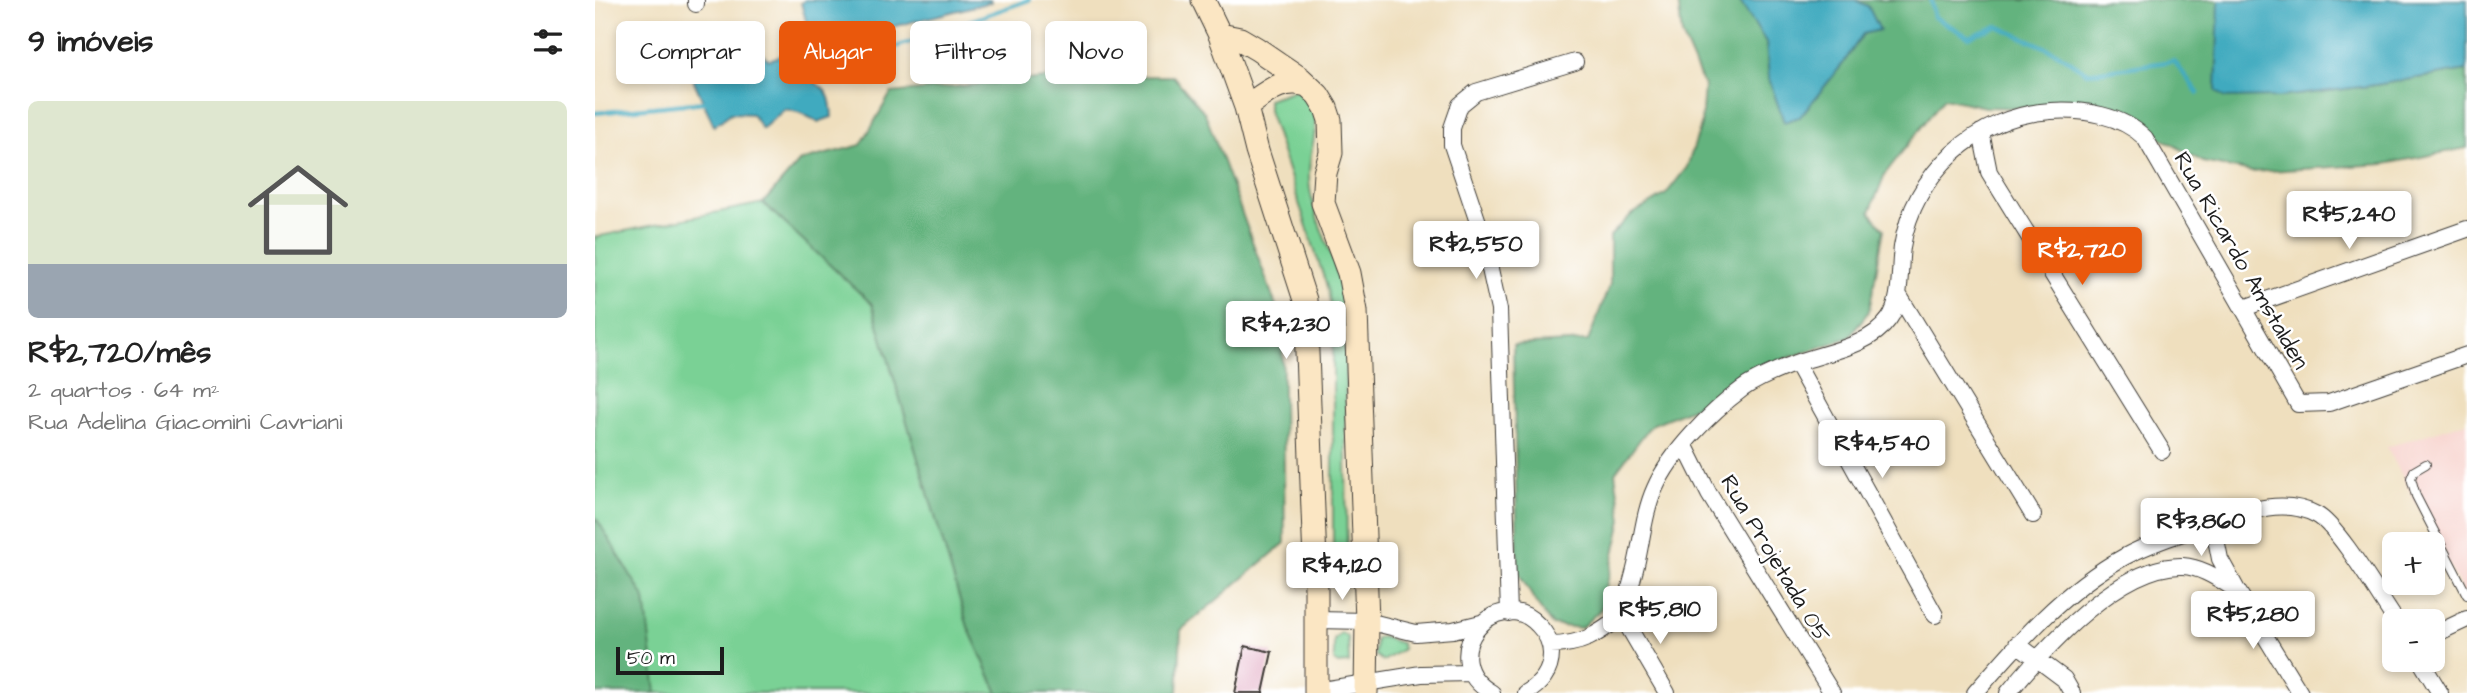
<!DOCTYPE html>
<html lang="pt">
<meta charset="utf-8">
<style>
body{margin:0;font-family:"Architects Daughter",sans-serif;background:#f2f2f2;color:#222;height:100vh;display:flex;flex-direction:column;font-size:26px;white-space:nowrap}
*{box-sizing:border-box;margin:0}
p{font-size:23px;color:#767676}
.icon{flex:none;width:38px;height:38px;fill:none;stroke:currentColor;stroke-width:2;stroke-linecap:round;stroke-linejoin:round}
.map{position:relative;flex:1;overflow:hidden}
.drawer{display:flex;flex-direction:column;background:#fff;width:595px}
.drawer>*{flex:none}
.hud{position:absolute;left:21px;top:21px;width:665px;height:63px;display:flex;gap:14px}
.fabs{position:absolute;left:1787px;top:532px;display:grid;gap:14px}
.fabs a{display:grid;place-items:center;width:63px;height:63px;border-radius:10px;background:#fff;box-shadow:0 4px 10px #0003;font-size:35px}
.scale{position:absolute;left:21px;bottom:18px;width:108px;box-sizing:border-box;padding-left:7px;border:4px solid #1c1c1c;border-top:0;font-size:19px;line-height:24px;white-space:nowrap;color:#1c1c1c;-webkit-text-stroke:5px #fff;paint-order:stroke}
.price{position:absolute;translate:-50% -60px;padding:0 16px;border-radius:7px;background:#fff;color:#222;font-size:23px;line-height:46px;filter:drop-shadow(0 2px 4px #0008)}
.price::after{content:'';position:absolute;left:50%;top:42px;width:21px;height:16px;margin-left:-10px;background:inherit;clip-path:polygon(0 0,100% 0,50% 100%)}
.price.active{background:#ea580c;color:#fff}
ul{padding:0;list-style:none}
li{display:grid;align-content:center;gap:14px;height:371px;padding:0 28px}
li span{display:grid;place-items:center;height:217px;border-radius:10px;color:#555}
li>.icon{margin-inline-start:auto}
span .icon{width:126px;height:126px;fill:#fffc;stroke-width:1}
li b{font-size:30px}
h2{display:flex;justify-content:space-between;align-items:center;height:84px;padding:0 28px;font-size:30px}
.pill{padding:0 24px;border-radius:10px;background:#fff;box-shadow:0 4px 10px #0003;font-size:24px;line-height:63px}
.pill.active{background:#ea580c;color:#fff}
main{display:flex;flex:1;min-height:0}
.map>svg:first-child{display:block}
.built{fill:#f7d0ca}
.green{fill:#7ad195;stroke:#4b7658;stroke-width:2}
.forest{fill:#63b37e;stroke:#40684d;stroke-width:2}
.water{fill:#3faabf;stroke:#2e636e;stroke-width:2}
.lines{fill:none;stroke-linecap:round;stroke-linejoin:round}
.stream{stroke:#3faabf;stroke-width:4.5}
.building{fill:#d98fb0}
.lane-casing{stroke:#3c3934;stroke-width:10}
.street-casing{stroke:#3c3934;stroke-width:18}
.secondary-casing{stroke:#3c3934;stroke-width:25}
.lane{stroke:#fff;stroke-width:8}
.street{stroke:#fff;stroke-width:16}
.secondary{stroke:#fbe6c3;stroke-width:23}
.labels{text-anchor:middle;stroke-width:5;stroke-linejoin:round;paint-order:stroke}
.street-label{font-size:23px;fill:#1c1c1c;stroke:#fff}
</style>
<main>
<section class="drawer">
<h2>9 imóveis<svg class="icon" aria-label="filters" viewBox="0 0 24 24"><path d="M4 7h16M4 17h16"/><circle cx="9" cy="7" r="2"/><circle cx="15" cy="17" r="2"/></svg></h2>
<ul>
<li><span style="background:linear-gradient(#dfe7d0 75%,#9aa5b1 0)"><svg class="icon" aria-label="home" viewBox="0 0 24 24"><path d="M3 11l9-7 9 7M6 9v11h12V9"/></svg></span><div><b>R$2,720/mês</b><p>2 quartos · 64 m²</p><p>Rua Adelina Giacomini Cavriani</p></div></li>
</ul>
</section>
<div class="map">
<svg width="1872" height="693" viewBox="0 0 1872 693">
<rect width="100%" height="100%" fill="#fff"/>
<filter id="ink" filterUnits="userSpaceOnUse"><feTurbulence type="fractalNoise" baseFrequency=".0143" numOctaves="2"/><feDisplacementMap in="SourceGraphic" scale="14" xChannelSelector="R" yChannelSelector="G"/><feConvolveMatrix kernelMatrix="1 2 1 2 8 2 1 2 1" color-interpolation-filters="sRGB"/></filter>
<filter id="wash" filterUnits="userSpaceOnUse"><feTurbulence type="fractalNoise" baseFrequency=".00686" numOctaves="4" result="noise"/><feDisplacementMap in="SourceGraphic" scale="28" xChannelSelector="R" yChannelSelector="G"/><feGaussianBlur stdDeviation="1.57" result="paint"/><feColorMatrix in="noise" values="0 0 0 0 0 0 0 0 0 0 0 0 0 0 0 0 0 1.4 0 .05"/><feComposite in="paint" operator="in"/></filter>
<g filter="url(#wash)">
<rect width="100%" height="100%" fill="#efdfbe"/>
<path class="built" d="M1872 422V600L1792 447Z"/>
<path class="green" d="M706 88C733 121 714 139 714 175 714 206 730 235 739 264 743 277 746 291 750 305L752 581H738V316L732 287 673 110V99Z
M168 203 277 304 373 627 403 693H0V237Z
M746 633 753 637 754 663 743 664 739 661V640Z
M787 637 806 643 808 649 788 661 780 655 781 638Z"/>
<path class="forest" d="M1083 0H1144L1171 42 1174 79 1205 116 1247 65 1268 34 1273 6 1260 0H1624V65L1685 97 1774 86 1872 70V148L1790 164 1656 172 1608 162 1556 132 1511 110 1390 107 1349 98 1290 174 1275 212 1289 229 1274 311 1253 338 1169 366 1112 402 1056 425 1020 473 1027 520 1006 609 986 628 957 625 941 603 923 572 918 345 993 341 1015 284V236L1036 215 1071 194 1092 167 1106 125 1109 86 1087 35Z
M578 76 610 113 687 322 690 543 586 630 583 693H403L373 627 277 304 168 203 205 161 266 145 296 93 462 77Z
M0 516 50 599 61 693H0Z"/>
<path class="water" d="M210 0H395L396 2 237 42 224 41 213 28 206 3Z
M1144 0H1260L1273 6 1285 30 1268 34 1247 65 1205 117 1189 122 1174 79 1171 42Z
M1624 0H1872V70L1774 86 1685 97 1631 98 1621 91Z
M139 49 166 53 174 60 200 50 206 57V70C226 92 235 82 237 117L223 122 206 113 190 109 167 129 157 114 136 113 119 126 86 52 116 58Z"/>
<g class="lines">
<path class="stream" d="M1336 0 1339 17 1374 37 1402 26 1461 52 1492 73 1579 61 1603 93
M210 79 434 0
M0 113 110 102"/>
</g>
<g id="blocks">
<path class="building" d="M650 646 677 652 668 693H640Z"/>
</g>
</g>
<g filter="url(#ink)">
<use href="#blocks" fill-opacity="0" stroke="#3c3934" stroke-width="2"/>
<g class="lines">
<g class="lane-casing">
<path id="lane" d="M1831 464 1819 471 1816 478 1821 496 1872 595"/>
</g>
<g class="street-casing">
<path id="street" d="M101 4V0
M1386 132 1394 172 1567 451
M1303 294 1438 515
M1649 308 1872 229
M1201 363 1340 615
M1089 444 1114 494 1237 693
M1628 520 1622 544 1625 559 1642 590 1705 693
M914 613 904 310 888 237 857 145V128L865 105 881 92 980 62
M1027 616 1072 693
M722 620 772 621 821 633 858 630 886 623
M1838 635 1872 619
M1422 644 1469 679 1477 693
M955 645C987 645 1002 635 1027 616 1032 599 1037 582 1041 565 1047 540 1049 512 1060 488 1076 452 1116 412 1147 389 1164 377 1185 369 1204 362 1233 352 1275 346 1294 319 1307 301 1304 269 1307 247 1318 174 1382 115 1456 111 1488 109 1527 115 1550 138L1703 404 1734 403 1872 355
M1825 660 1845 693
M721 691 826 674 876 673
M897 693C836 658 902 581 943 625 951 633 956 643 956 654 956 672 945 685 931 693
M1380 693C1424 642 1469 590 1529 557 1559 541 1592 532 1624 521 1655 510 1690 498 1722 515 1743 526 1785 598 1801 621
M1413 693C1450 648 1525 564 1588 566 1607 567 1625 580 1642 590"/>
</g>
<g class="secondary-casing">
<path id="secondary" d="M608 0 625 35 651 107 662 151 710 300 721 589V693
M625 35 645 39 662 49 706 79 723 95 731 108 735 120 736 153 730 173 728 203 754 273 761 311 772 621 771 693
M651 107C671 93 687 77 712 85"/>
</g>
<use href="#lane" class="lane"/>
<use href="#street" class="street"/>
<use href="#secondary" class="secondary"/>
</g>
</g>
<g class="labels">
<g class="street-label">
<text transform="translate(1647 260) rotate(60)" y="8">Rua Ricardo Amstalden</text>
<text transform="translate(1181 558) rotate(59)" y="8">Rua Projetada 05</text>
</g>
</g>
</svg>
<div class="fabs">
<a>+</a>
<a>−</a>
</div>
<div class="scale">50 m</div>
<b class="price" style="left:1754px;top:251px">R$5,240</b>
<b class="price" style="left:881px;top:281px">R$2,550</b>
<b class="price active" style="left:1487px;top:287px">R$2,720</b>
<b class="price" style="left:691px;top:361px">R$4,230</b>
<b class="price" style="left:1287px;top:480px">R$4,540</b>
<b class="price" style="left:1606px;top:558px">R$3,860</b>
<b class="price" style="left:747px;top:602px">R$4,120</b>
<b class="price" style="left:1065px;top:646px">R$5,810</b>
<b class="price" style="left:1658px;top:651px">R$5,280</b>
<div class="hud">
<a class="pill">Comprar</a>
<a class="pill active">Alugar</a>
<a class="pill">Filtros</a>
<a class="pill">Novo</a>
</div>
</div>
</main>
